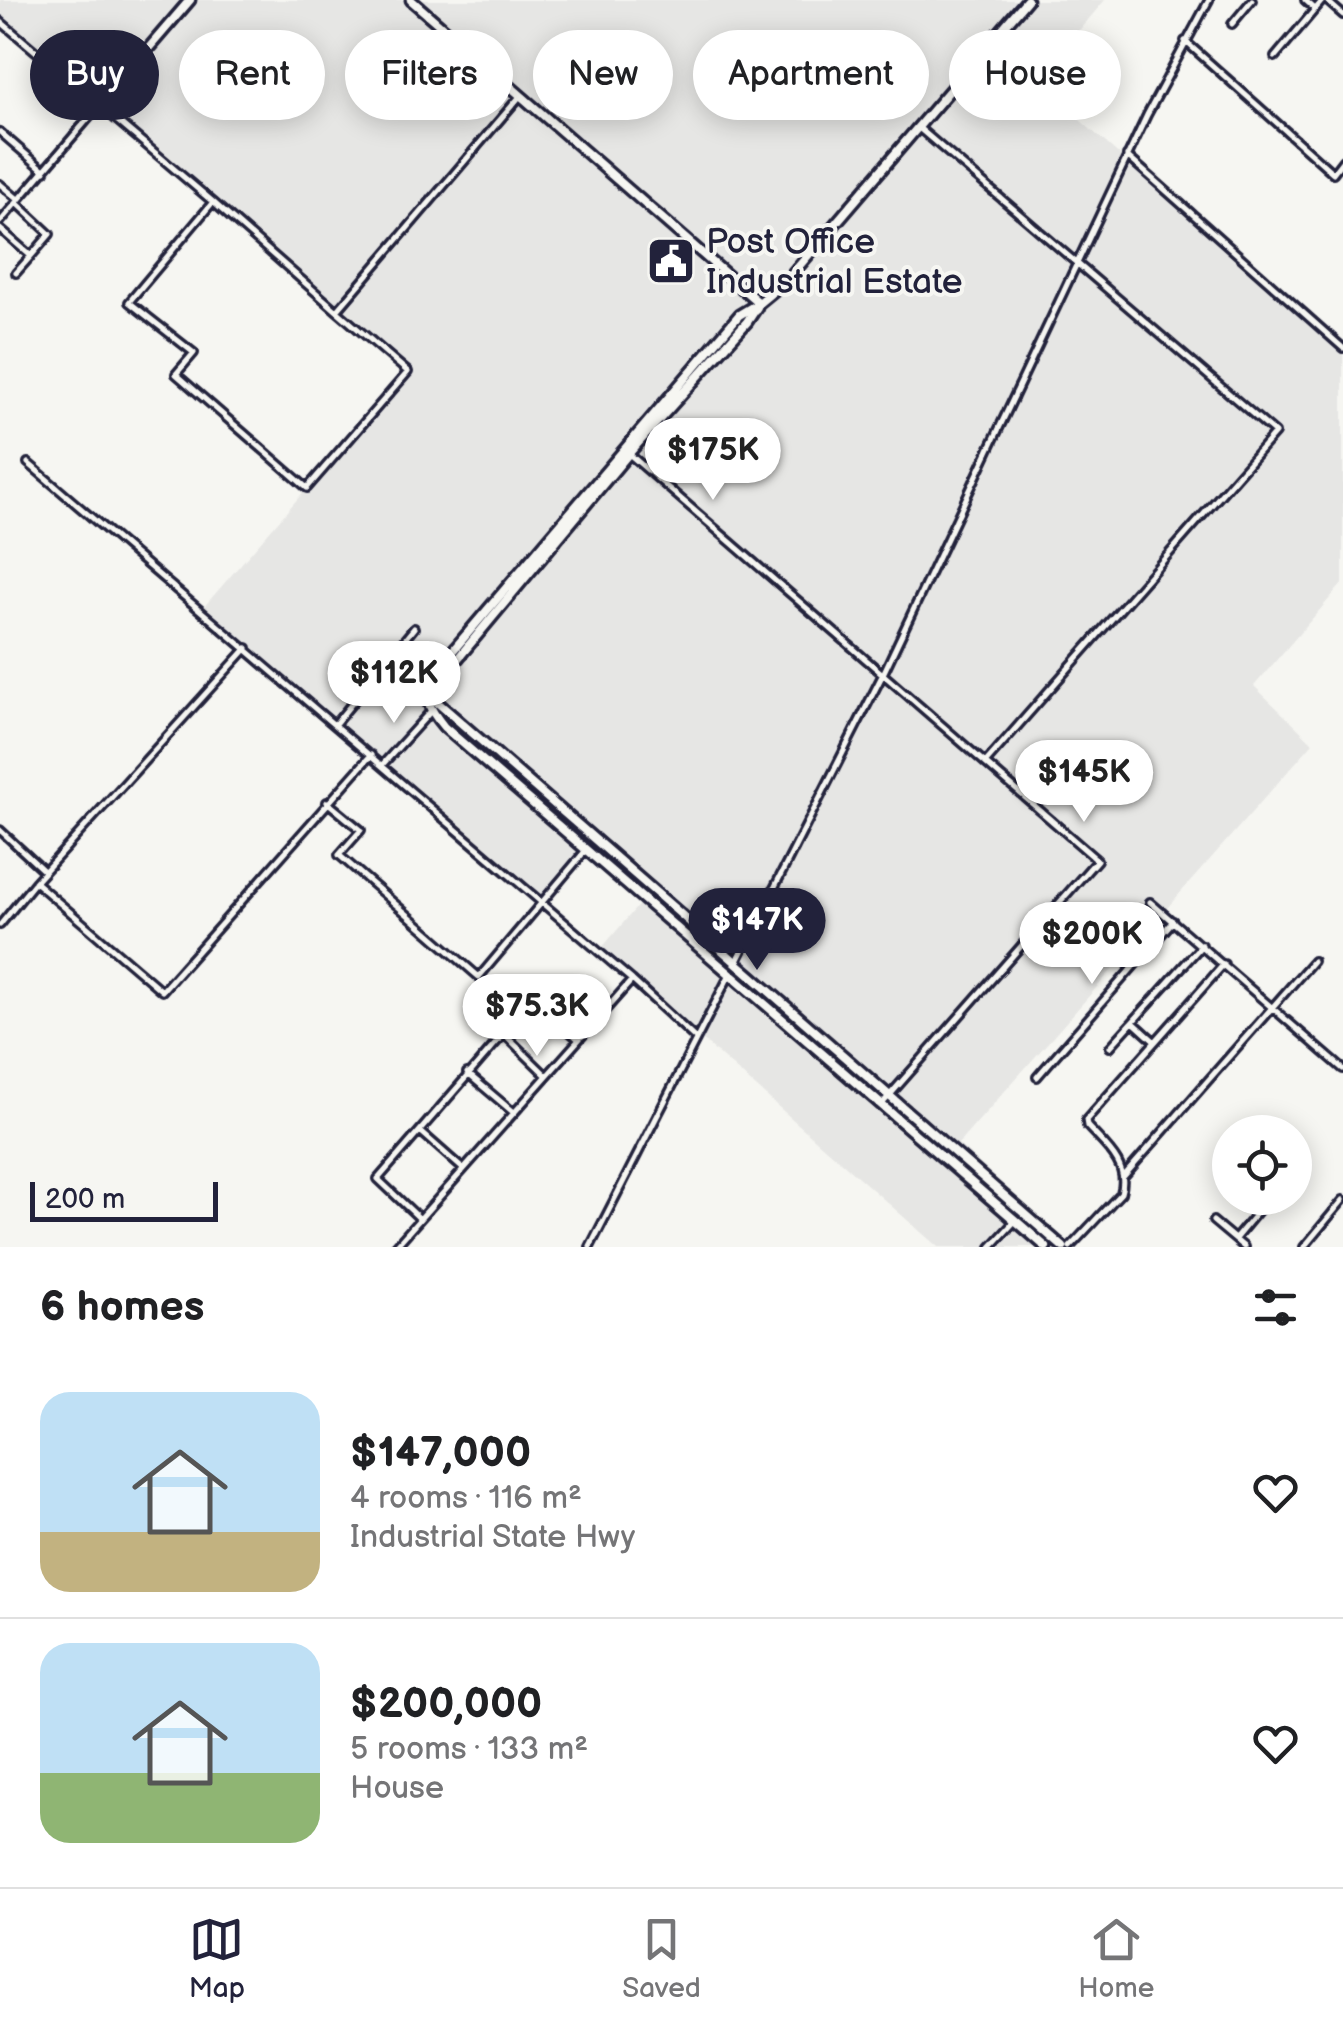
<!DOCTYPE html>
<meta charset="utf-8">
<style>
body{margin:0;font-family:"Balsamiq Sans",sans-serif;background:#f6f6f6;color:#202124;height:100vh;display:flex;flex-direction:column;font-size:38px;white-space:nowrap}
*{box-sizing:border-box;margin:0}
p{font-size:32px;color:#757577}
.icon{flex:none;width:55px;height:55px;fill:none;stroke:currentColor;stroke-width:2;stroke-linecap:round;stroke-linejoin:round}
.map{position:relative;height:1247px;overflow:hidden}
.sheet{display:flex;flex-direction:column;background:#fff;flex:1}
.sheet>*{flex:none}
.guide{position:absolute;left:30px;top:30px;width:1285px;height:90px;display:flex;gap:20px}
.tools{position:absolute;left:1212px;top:1115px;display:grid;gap:20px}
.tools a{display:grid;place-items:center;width:100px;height:100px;border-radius:50%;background:#fff;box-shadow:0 5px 25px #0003;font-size:50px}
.scale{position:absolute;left:30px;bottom:25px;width:188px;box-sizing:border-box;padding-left:10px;border:5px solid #22223b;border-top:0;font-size:28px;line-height:35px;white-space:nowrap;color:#22223b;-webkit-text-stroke:8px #f6f6f2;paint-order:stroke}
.price{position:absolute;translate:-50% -85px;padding:0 22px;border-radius:35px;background:#fff;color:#222;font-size:32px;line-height:65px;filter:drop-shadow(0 2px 5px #0008)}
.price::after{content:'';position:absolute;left:50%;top:60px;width:30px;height:22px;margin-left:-15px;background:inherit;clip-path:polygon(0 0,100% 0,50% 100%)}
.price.active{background:#22223b;color:#fff}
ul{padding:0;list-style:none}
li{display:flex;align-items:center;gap:30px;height:250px;padding:0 40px}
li+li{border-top:2px solid #e0e0e0}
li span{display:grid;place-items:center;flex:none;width:280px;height:200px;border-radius:30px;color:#555}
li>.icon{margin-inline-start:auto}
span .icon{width:120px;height:120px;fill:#fffc;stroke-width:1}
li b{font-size:42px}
h2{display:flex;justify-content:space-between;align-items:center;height:120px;padding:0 40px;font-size:42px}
.tag{padding:0 35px;border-radius:45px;background:#fff;box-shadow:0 5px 25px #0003;font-size:35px;line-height:90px}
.tag.active{background:#22223b;color:#fff}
.tab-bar{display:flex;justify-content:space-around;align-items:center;height:140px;border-top:2px solid #e0e0e0;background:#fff;font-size:28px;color:#757577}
.tab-bar a{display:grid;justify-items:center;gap:5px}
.tab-bar .active{color:#22223b}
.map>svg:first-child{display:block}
.built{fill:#e6e6e4}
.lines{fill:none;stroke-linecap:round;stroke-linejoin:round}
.street-casing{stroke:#22223b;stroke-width:12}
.secondary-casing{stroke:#22223b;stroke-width:15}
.street{stroke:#f6f6f2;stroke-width:5}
.secondary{stroke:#f6f6f2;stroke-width:8}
.labels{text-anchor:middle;stroke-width:8;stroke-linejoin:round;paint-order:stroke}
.poi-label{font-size:35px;fill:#22223b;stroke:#f6f6f2;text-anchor:start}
</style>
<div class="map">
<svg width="1343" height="1247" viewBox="0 0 1343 1247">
<rect width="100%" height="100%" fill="#f6f6f2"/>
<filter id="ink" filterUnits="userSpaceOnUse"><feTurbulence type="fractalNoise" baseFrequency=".01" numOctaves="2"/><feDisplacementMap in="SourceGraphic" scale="20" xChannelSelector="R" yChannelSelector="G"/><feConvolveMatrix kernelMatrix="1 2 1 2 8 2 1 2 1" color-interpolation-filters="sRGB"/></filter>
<g filter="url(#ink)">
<path class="built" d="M0 0H1105L1075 35 1103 59 1063 105 1343 352V583L1254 686 1313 743 958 1144 1073 1247H938L600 950 642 901 584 851 539 899 202 609 405 375 0 19Z"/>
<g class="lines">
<g class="street-casing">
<path id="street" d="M1305 0 1315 9
M1326 0 1343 15
M0 21 213 202
M1232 24 1252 0
M1185 41 1333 173 1343 160
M1275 57 1323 0
M919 128 1275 433 986 762
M0 132 45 171
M1127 156 1343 348
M0 184 19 200
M17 203 50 234 31 256
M0 222 99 106
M0 229 31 256 16 273
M337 311 213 202 129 302 194 353 176 374 307 488 408 372 337 311 521 95
M628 453 1097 860 882 1104
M28 463 632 980
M247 648 35 882 162 991 371 755
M335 724 414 628
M383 764 431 711
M327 802 361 830 339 855 479 977 586 850
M0 830 44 871
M1150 902 1343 1069
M0 925 35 882
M736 963 884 672 1147 115 1209 0
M534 999 578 1039
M1133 1022 1154 1041
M503 1033 546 1075
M1110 1047 1202 945
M467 1073 513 1112
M1037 1077 1173 921
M420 1131 463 1169
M1124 1176 1313 961
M419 1218 378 1179 542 990
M1213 1221 1244 1247
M1235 1239 1269 1198
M395 1247 632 980 696 1039
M590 1247 730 974
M991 1247 1015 1221
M1070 1247 1121 1193C1130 1164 1104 1145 1087 1126L1086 1120 1224 964
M1304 1247 1343 1200"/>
</g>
<g class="secondary-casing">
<path id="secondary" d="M411 0 759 303
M1027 0 787 280 759 303 739 315 432 675C422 697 429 709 444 727L1046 1247
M99 106 190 0
M757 307 747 322 629 453 440 680 435 694 437 702 1063 1247"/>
</g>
<use href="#street" class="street"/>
<use href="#secondary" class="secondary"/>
</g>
</g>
<defs>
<g id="civic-square" transform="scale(2.5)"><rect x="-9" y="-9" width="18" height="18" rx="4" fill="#22223b" stroke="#f6f6f2"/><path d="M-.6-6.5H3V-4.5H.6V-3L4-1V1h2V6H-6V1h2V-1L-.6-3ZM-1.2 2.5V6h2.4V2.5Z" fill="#fff"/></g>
</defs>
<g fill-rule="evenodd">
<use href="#civic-square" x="671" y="261"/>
</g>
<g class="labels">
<g class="poi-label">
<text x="706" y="253">Post Office<tspan x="706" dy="40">Industrial Estate</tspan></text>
</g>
</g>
</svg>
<div class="tools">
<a><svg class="icon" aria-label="locate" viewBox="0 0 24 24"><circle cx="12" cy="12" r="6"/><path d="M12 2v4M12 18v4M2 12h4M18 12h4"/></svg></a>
</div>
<div class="scale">200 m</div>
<b class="price" style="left:713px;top:503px">$175K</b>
<b class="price" style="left:394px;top:726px">$112K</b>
<b class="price" style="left:1084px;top:825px">$145K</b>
<b class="price active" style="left:757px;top:973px">$147K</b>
<b class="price" style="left:1092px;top:987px">$200K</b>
<b class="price" style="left:537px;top:1059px">$75.3K</b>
<div class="guide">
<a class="tag active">Buy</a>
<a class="tag">Rent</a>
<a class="tag">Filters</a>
<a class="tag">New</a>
<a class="tag">Apartment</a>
<a class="tag">House</a>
</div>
</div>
<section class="sheet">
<h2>6 homes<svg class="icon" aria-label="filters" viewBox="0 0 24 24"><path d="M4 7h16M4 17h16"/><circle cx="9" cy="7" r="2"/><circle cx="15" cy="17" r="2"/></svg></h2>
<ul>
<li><span style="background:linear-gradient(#bfe0f5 70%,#c2b280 0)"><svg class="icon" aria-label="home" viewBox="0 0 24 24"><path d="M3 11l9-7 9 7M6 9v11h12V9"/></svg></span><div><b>$147,000</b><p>4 rooms · 116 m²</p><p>Industrial State Hwy</p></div><svg class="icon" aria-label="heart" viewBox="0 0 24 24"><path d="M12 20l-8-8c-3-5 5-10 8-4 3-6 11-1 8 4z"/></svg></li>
<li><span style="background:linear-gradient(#bfe0f5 65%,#8fb573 0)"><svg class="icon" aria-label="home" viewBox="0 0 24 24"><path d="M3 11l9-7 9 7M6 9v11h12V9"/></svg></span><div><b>$200,000</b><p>5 rooms · 133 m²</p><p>House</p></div><svg class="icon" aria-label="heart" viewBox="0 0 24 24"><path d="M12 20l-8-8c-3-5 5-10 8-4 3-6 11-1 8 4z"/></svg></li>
</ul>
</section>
<nav class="tab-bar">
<a class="active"><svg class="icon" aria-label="map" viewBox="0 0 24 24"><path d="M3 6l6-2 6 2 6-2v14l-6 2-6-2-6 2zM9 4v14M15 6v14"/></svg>Map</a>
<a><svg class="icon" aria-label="saved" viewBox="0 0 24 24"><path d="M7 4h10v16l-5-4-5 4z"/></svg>Saved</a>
<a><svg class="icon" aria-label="home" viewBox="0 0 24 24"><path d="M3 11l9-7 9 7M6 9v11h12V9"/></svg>Home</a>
</nav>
